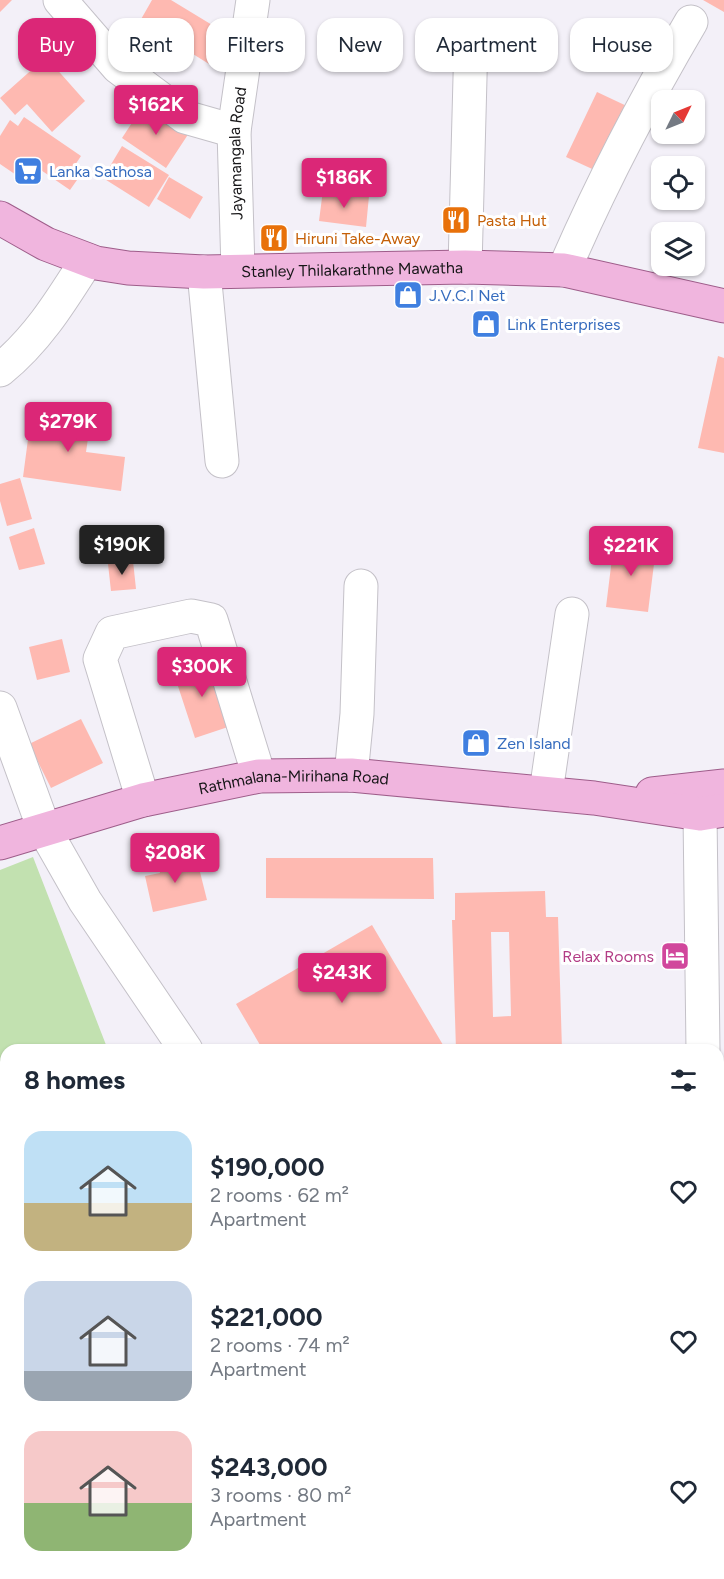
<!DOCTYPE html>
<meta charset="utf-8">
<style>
body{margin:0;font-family:Figtree,sans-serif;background:#f2f2f3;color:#1f2937;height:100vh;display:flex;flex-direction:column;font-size:22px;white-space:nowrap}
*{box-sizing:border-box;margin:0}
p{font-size:20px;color:#747a83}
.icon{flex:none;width:33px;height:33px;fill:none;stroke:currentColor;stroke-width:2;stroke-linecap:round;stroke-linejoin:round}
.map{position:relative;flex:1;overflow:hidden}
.details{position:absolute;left:0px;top:1044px;width:724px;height:536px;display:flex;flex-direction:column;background:#fff;border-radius:18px 18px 0 0;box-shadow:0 2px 4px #0004}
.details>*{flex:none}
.banner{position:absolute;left:18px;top:18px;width:688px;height:54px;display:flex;gap:12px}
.needle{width:39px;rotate:47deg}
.fabs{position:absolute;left:651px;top:90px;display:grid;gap:12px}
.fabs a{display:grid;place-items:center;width:54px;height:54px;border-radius:12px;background:#fff;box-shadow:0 2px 4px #0004;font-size:30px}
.price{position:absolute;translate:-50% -51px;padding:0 14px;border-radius:6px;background:#db2777;color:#fff;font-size:20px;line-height:39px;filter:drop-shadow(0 2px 3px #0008)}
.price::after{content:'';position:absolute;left:50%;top:36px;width:18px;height:14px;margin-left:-9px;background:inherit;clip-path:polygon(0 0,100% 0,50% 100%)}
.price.current{background:#222;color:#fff}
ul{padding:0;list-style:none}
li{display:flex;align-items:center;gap:18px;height:150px;padding:0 24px}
li span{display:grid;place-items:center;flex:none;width:168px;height:120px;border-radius:18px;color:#555}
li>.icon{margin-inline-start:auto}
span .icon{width:72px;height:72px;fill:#fffc;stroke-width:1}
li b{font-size:26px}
h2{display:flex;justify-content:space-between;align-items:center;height:72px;padding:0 24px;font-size:26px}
.tag{padding:0 21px;border-radius:18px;background:#fff;box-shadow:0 2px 4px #0004;font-size:21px;line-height:54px}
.tag.current{background:#db2777;color:#fff}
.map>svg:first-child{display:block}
.green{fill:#c2e1b0}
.building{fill:#feb9b1;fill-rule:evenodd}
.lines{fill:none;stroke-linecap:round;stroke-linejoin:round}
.minor-casing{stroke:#c4c1c8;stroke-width:35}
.major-casing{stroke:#9e5d8a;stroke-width:35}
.minor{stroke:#fff;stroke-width:33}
.major{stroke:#f0b5de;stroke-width:33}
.labels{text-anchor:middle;stroke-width:6;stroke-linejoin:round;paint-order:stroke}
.street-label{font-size:16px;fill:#171618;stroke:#fff}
.shop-label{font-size:16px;fill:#366cbe;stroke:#fff;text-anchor:start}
.food-label{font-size:16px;fill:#c56008;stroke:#fff;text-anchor:start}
.hotel-label{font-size:16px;fill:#b23c85;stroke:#fff;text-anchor:end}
</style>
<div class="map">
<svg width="724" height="1579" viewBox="0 0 724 1579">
<rect width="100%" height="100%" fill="#f3f0f8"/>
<path class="green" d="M33 857 108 1050H6V1121L0 1123V870Z"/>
<path class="building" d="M0 0H12L0 12Z
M152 0H171L227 34 209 64 140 21Z
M703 0H724V12Z
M46 57 85 101 52 132 27 104 15 115 0 98Z
M597 92 631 108 601 173 566 157Z
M145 103 189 133 166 168 122 138Z
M24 117 81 156 75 165 84 170 70 190 35 166 25 181 0 164V136L10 120 18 126Z
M122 146 169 175 149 207 103 178Z
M169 177 203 197 190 219 157 199Z
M323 190 369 196 366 227 319 221Z
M718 356 724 358V453L698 448Z
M32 409 91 418 86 452 125 457 121 491 23 477Z
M20 478 32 519 7 526 0 501V484Z
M34 528 45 564 19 570 9 537Z
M614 542 656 548 648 612 606 607Z
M133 561 136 589 111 591 108 564Z
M62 639 70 672 37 680 29 647Z
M209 659 231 726 195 738 173 671Z
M81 719 103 763 51 788 29 744Z
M180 853 183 864 197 860 207 900 153 912 145 876 160 873 157 858Z
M266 858H433L434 899 266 898Z
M545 891 546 917H558L562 1050H456L452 920H455V893ZM491 932H509L511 1016 493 1017Z
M372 925 446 1050H263L236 1004Z
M724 1177V1229L720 1231 718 1180Z
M719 1242H724V1279H720Z
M0 1343 6 1361V1393L0 1394Z
M0 1479H6V1537H0Z"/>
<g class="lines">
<g class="minor-casing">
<g id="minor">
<path d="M60 0 118 67 185 117 234 131"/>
<path d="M465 267 471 40"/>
<path id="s1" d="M238 270 234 131 253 0"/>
<path d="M564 270C601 184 644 102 691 22"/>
<path d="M204 272 222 461"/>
<path d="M0 370C38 339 61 301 87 260"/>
<path d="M0 708 44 829 85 901 186 1050"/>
<path d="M351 775 357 714 361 586"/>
<path d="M546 792 572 614"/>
<path d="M143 800 100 659 112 633 191 616 211 620 259 776"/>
<path d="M700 814 703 1050"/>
<path d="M0 1172 6 1170"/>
<path d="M718 1463H724"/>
<path d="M0 1476 6 1475"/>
</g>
</g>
<g class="major-casing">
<g id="major">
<path id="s2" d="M0 218 46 244 96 263 128 268 204 272 465 267 564 270 724 306"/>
<path d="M652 794 724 786"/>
<path id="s3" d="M0 843 143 800 259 776 351 775 594 798 700 814 724 810"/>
</g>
</g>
<use href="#minor" class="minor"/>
<use href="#major" class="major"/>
</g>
<defs>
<g id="supermarket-square" transform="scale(1.5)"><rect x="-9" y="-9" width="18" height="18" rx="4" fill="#3f7fe0" stroke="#fff"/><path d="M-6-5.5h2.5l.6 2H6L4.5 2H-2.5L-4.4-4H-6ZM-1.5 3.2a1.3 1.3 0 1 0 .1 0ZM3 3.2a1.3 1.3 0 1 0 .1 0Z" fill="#fff"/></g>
<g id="restaurant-square" transform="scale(1.5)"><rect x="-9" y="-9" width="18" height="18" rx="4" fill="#e8710a" stroke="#fff"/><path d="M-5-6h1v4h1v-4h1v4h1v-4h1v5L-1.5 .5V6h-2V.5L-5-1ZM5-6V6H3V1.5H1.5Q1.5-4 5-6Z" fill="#fff"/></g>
<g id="shop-square" transform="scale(1.5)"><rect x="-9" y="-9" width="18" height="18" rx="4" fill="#3f7fe0" stroke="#fff"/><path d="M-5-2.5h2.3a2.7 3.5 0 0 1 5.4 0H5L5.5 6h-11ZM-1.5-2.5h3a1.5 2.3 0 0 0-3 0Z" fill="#fff"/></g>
<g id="hotel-square" transform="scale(1.5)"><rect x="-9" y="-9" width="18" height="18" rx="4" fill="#d1479c" stroke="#fff"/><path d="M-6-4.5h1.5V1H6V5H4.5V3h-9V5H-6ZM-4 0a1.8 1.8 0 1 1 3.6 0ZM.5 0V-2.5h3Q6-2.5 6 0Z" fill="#fff"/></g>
</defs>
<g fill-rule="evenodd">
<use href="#supermarket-square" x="28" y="171"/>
<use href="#restaurant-square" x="456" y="220"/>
<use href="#restaurant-square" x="274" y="238"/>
<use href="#shop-square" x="408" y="295"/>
<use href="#shop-square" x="486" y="324"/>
<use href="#shop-square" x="476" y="743"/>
<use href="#hotel-square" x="675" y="956"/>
</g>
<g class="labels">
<g class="street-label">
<text dy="6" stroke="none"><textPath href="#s1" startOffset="117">Jayamangala Road</textPath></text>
<text dy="6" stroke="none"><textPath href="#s2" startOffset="363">Stanley Thilakarathne Mawatha</textPath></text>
<text dy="6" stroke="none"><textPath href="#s3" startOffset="302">Rathmalana-Mirihana Road</textPath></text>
</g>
<g class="shop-label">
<text x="49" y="177">Lanka Sathosa</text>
<text x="429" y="301">J.V.C.I Net</text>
<text x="507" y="330">Link Enterprises</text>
<text x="497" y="749">Zen Island</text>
</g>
<g class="food-label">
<text x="477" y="226">Pasta Hut</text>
<text x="295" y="244">Hiruni Take-Away</text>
</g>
<g class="hotel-label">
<text x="654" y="962">Relax Rooms</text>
</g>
</g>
</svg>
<div class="fabs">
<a><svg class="needle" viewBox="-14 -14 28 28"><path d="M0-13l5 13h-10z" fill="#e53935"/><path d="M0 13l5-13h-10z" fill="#747a83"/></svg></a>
<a><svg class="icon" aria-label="locate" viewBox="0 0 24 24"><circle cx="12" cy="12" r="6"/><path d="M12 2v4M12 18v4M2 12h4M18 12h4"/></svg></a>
<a><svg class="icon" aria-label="layers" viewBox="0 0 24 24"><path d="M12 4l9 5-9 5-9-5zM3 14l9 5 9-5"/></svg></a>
</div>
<b class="price" style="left:156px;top:136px">$162K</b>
<b class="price" style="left:344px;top:209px">$186K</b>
<b class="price" style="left:68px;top:453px">$279K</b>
<b class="price current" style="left:122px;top:576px">$190K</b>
<b class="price" style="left:631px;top:577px">$221K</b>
<b class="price" style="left:202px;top:698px">$300K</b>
<b class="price" style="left:175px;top:884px">$208K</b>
<b class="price" style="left:342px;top:1004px">$243K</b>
<div class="banner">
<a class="tag current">Buy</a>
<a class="tag">Rent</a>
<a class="tag">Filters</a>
<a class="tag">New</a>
<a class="tag">Apartment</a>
<a class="tag">House</a>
</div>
<section class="details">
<h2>8 homes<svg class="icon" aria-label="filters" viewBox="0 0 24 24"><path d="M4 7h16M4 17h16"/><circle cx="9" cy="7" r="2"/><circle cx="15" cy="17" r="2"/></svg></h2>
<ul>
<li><span style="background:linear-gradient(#bfe0f5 60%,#c2b280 0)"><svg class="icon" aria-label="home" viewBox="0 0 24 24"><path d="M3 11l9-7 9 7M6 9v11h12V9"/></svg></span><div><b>$190,000</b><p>2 rooms · 62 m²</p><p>Apartment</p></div><svg class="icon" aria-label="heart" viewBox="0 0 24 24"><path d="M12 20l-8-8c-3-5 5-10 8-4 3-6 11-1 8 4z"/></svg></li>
<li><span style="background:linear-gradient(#c9d6e8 75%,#9aa5b1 0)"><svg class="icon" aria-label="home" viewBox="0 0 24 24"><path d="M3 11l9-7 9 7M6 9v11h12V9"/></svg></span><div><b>$221,000</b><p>2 rooms · 74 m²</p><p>Apartment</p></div><svg class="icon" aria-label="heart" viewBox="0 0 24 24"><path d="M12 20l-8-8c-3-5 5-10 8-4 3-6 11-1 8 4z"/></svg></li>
<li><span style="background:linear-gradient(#f6c9c9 60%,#8fb573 0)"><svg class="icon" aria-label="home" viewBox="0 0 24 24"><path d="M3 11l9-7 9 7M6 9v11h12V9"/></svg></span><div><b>$243,000</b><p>3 rooms · 80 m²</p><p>Apartment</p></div><svg class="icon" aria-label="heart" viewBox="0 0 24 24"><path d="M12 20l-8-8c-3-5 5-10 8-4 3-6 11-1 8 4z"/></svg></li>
</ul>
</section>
</div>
